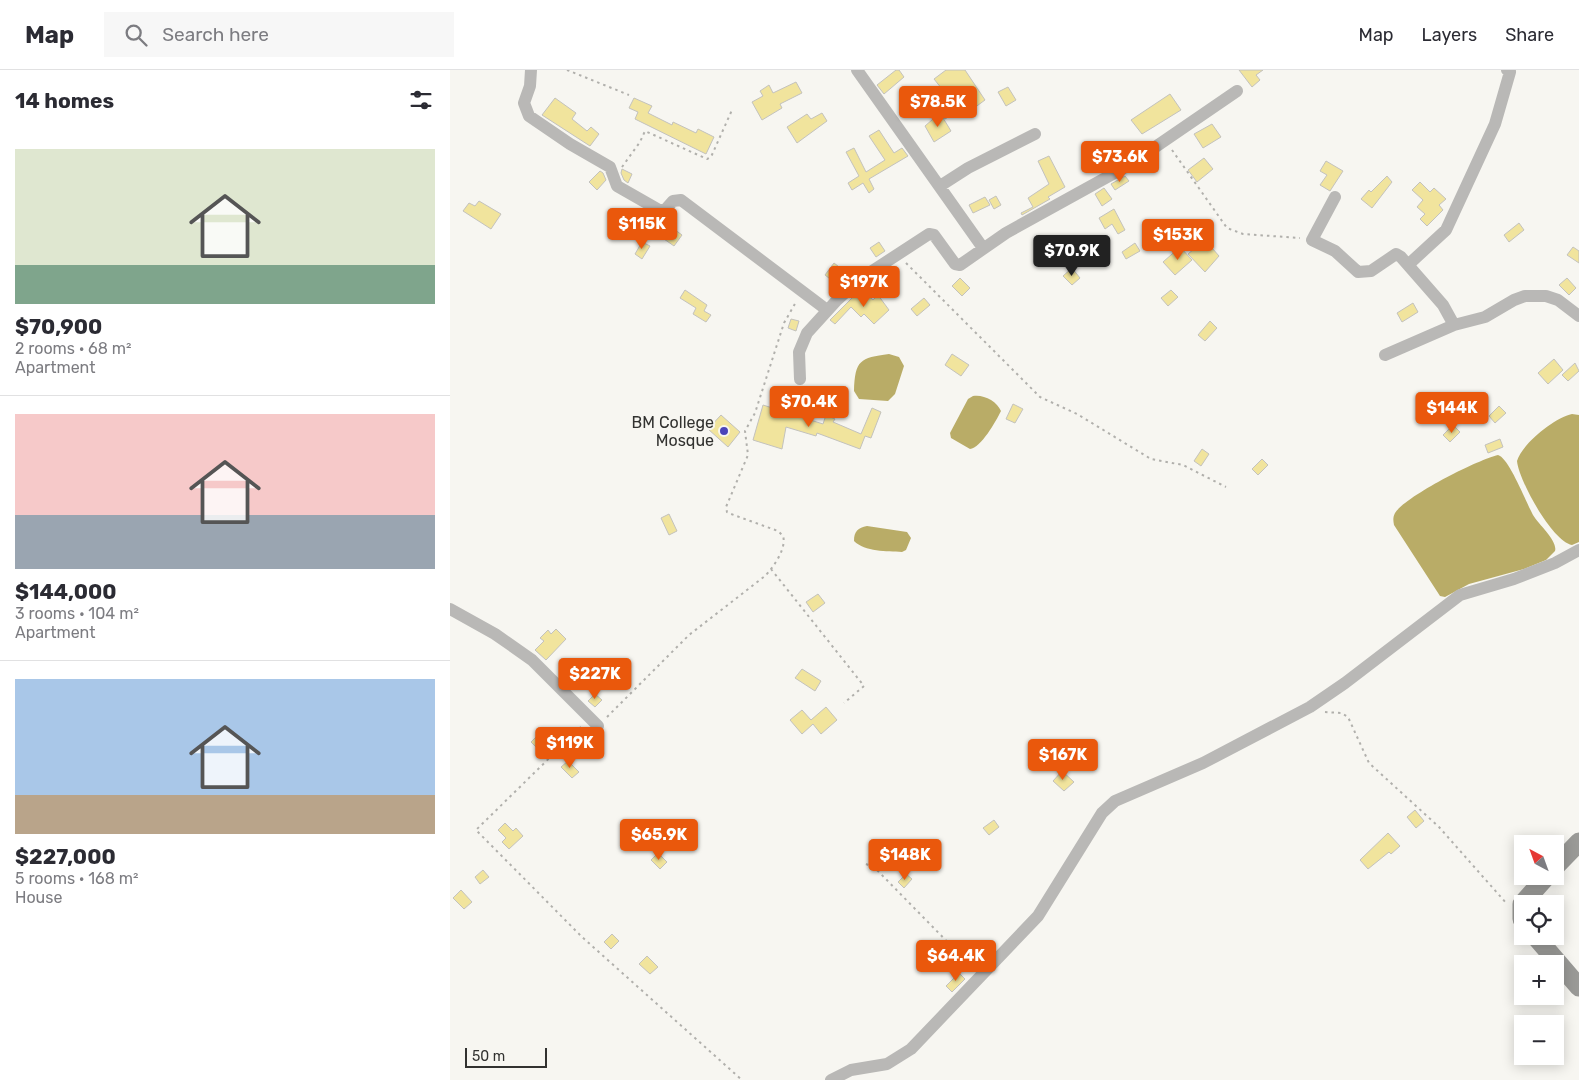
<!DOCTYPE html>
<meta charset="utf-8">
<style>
body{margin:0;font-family:Rubik,sans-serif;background:#f7f7f7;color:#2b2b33;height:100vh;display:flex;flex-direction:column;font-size:19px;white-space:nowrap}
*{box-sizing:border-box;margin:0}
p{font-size:16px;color:#7c7c81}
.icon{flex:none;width:28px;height:28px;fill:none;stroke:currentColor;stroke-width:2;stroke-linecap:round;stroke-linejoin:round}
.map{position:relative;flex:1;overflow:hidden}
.details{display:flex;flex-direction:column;background:#fff;width:450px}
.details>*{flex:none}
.needle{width:32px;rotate:319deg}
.buttons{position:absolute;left:1064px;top:765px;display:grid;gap:10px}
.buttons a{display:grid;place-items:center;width:50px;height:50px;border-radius:0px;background:#fff;box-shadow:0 2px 12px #0003;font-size:25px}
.scale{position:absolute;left:15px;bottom:12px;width:82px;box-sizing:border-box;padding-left:5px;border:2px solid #323230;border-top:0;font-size:14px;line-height:18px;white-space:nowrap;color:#323230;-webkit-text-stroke:4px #f7f6f1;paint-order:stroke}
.price{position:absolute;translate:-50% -42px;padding:0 11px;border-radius:5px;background:#ea580c;color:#fff;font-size:16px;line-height:32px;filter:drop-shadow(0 1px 2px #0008)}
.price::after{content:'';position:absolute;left:50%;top:30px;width:15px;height:11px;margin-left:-8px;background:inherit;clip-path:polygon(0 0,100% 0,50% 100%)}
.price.current{background:#222;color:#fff}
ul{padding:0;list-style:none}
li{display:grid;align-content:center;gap:10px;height:265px;padding:0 15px}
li+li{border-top:1px solid #e1e1e2}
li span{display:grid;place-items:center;height:155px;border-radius:0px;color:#555}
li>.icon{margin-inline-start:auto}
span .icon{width:90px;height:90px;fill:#fffc;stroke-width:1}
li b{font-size:21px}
h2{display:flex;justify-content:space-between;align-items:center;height:60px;padding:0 15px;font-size:21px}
header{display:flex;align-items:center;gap:30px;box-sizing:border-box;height:70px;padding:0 25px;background:#fff;border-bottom:1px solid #e1e1e2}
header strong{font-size:24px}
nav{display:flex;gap:28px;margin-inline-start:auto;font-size:18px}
.search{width:350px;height:45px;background:#f7f7f7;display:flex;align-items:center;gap:12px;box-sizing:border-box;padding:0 18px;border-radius:0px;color:#7c7c81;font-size:19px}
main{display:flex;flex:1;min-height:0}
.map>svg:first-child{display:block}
.water{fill:#b9ac67}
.building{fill:#f1e49d;stroke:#c3c2bd}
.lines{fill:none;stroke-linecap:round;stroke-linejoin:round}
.path{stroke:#b1b0ac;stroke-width:2;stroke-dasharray:2.5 4;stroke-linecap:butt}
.street{stroke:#b9b8b6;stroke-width:12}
.secondary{stroke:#9a9a97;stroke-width:19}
.poi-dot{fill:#4b44ba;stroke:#f7f6f1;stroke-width:2}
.labels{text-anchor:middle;stroke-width:4;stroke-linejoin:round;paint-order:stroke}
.poi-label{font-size:16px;fill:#323230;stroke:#f7f6f1;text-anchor:end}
</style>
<header>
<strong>Map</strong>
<div class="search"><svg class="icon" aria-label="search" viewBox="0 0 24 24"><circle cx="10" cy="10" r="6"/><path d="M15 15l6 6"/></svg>Search here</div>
<nav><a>Map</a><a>Layers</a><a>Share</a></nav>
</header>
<main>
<section class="details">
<h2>14 homes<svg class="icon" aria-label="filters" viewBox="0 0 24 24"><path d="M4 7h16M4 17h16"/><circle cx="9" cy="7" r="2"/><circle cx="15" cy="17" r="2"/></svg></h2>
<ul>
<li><span style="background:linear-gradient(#dfe7d0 75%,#7fa58c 0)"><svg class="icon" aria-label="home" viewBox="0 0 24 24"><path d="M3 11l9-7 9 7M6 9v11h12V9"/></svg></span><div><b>$70,900</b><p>2 rooms · 68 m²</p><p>Apartment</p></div></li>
<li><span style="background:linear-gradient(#f6c9c9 65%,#9aa5b1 0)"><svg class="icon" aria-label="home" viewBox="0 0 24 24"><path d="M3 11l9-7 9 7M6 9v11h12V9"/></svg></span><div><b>$144,000</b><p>3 rooms · 104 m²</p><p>Apartment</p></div></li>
<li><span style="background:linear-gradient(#a9c7e8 75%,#b9a48a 0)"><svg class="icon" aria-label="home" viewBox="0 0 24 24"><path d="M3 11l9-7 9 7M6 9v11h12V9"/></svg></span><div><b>$227,000</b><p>5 rooms · 168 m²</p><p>House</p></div></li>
</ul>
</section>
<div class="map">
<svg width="1129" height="1010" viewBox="0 0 1129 1010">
<rect width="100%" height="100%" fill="#f7f6f1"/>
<path class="water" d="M439 284 449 287 454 296 445 324 438 331 409 329 404 321C405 290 410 288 439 284Z
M523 326C533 324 547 331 551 341 546 351 531 378 520 379L501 368 500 363 518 329Z
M1122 344 1129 345V472L1122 475C1102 471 1069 411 1067 391 1072 374 1104 348 1122 344Z
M1048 385C1059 388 1076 432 1083 445 1089 455 1108 471 1105 481L1096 490 1074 499 1019 514 995 527 990 526 944 455C943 450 943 447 945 443 956 426 1027 390 1048 385Z
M417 456 457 462 461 468 456 480 452 482C437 481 415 482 404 471 404 461 408 458 417 456Z"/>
<path class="building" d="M446 0H449L454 7 434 24 427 15Z
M496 0H515L535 30 520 41 516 36 495 49 487 38 500 29 484 9Z
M789 0H813L806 5 810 10 802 17Z
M346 12 352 23 330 34 332 38 312 50 302 32 313 26 310 21 319 15 323 23Z
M558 17 566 30 556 36 548 22Z
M720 24 731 40 692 64 681 50Z
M105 28 126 43 122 49 137 61 141 57 149 64 140 76 92 45Z
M184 28 202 36 198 43 222 55 223 52 246 63 248 59 264 67 256 84 185 49 188 42 179 38Z
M372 43 377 51 347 73 337 57 357 44 361 49Z
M490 43 501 61 484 72 475 56Z
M762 54 771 67 753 78 744 64Z
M429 60 444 83 452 78 458 86 419 109 424 119 419 123 413 113 402 120 398 113 409 106 396 82 404 78 416 102 435 90 419 66Z
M658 81 665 93 653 100 646 88Z
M599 86 615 117 598 127 600 129 572 145 571 143 583 137 578 128 599 114 588 91Z
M754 88 763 99 747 112 738 100Z
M876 91 893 101 880 121 870 115 877 105 870 101Z
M172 99 182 104 178 113 174 110 171 103Z
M150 101 153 103 156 110 147 120 139 112Z
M675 106 679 111 665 120 661 114Z
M937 106 942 112 922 138 911 129 919 120 921 122Z
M970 112 980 122 984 118 996 129 989 135 993 140 977 156 970 149 975 144 967 137 973 130 962 120Z
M654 118 662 129 652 136 645 124Z
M546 126 551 135 544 139 539 130Z
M535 127 540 135 523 143 519 135Z
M29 131 51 144 41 159 13 141 19 133 25 136Z
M664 139 675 160 668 164 662 154 655 159 649 148Z
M213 151 232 165 224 176 204 162Z
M1069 153 1074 160 1059 172 1054 165Z
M755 170 769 186 755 202 738 184Z
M192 172 200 176 192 189 185 184Z
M429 172 435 181 426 187 420 178Z
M685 173 690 181 676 189 672 182Z
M730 177 742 190 725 205 713 192Z
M1123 177 1129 181V193L1117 185Z
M384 193 393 200 384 212 375 205Z
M622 198 630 208 622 215 613 206Z
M510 208 520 218 512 226 502 216Z
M1117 208 1126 218 1119 225 1109 215Z
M411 219 423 230 428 225 439 240 424 254 414 244 411 247 401 237 385 254 380 250Z
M235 220 257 235 254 241 261 245 256 252 243 244 246 238 230 228Z
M721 220 728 227 718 236 711 228Z
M474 228 480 235 467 246 461 239Z
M963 233 968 242 952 252 947 243Z
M341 249 349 251 346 261 338 258Z
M760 251 767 258 755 271 748 265Z
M502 284 519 295 511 306 495 295Z
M1104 289 1113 300 1098 314 1088 303Z
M1125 293 1129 301 1118 311 1112 305Z
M563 334 573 339 565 353 556 349Z
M313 335 373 354 376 345 385 349 383 352 411 364 422 338 431 342 421 368 415 366 410 379 367 363 366 366 336 357 332 379 303 370Z
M1049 336 1056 343 1045 353 1039 346Z
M271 345 290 362 278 377 258 359Z
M1003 355 1010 362 1000 372 993 365Z
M1050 369 1053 377 1038 383 1035 375Z
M752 379 759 384 751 396 744 391Z
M812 389 818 395 808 405 802 399Z
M219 444 227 461 219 465 211 448Z
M368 524 375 533 363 542 356 532Z
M106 559 116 569 96 590 85 580 94 571 90 568 98 560 101 564Z
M352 599 371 611 365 621 345 608Z
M145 624 152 630 145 637 138 631Z
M376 637 387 650 371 664 363 654 352 664 340 650 352 640 361 650Z
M87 666 98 677 92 683 81 672Z
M118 691 129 702 122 708 111 697Z
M612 701 624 712 614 721 603 711Z
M965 740 974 751 966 758 957 747Z
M544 750 549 757 539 765 533 758Z
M55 753 63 761 66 758 73 766 59 779 52 772 56 768 48 760Z
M938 763 950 776 941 784 939 782 918 799 910 790Z
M208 783 217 792 210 799 201 790Z
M33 800 39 807 30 814 25 807Z
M456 804 462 809 454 818 448 812Z
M11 820 22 832 14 839 3 828Z
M162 864 169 871 161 879 154 872Z
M197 886 208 897 200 904 189 894Z
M509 903 515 909 502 922 496 916Z"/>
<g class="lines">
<path class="path" d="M117 0 179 25
M722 80 777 158 793 164 850 168
M172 97 190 72 195 61 257 89 261 87 282 40
M456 193 590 327 627 344 701 389 733 395 776 417
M321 499 414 616 394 633
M875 642 891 643 898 647 919 693 989 757 1057 834
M157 647 239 565 315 506C323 498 337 478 333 466L328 461 281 444 277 442 276 437 298 385 295 361 305 343 334 253 346 232
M131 657 26 760 132 867 292 1010
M416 794 425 798 522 897"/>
<path class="street" d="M81 0 80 16 74 33 79 46 120 74 160 97 167 116 209 140H215L223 131 231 130 377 240
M407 0 533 178
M490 116 518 98 585 64
M885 127 862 170 885 181 908 202 921 201 946 184 951 187 993 235 1004 255
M959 194 996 160 1045 54 1060 2 1057 0
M935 285 1004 255 1035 247 1064 230 1075 226H1096L1108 230 1129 246
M350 309 349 282 357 263 387 230 410 209 479 164 484 165 505 194 510 195 556 163 679 95 787 21
M0 539 45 564 82 590 148 656
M381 1010 401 1000 437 994 461 979 588 846 652 743 665 731 753 693 860 637 895 613 1010 525 1064 509 1105 493 1129 480"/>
<path class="secondary" d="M1105 797 1129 772
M1072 849V834L1097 806
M1085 866 1129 917"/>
</g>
<circle class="poi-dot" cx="274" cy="361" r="5"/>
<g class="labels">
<g class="poi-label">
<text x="264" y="358">BM College<tspan x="264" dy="18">Mosque</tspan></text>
</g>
</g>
</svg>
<div class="buttons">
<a><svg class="needle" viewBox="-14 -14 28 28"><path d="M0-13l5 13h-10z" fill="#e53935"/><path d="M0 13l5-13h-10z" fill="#7c7c81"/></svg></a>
<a><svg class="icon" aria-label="locate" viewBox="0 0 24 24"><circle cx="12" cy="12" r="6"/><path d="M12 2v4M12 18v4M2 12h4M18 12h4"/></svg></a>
<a>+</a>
<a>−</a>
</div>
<div class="scale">50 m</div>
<b class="price" style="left:488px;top:58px">$78.5K</b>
<b class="price" style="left:670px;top:113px">$73.6K</b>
<b class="price" style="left:192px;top:180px">$115K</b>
<b class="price" style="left:728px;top:191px">$153K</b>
<b class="price current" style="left:622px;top:207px">$70.9K</b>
<b class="price" style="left:414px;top:238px">$197K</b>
<b class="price" style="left:359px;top:358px">$70.4K</b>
<b class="price" style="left:1002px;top:364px">$144K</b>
<b class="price" style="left:145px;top:630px">$227K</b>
<b class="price" style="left:120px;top:699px">$119K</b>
<b class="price" style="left:613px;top:711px">$167K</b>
<b class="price" style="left:209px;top:791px">$65.9K</b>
<b class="price" style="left:455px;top:811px">$148K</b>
<b class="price" style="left:506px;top:912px">$64.4K</b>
</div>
</main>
